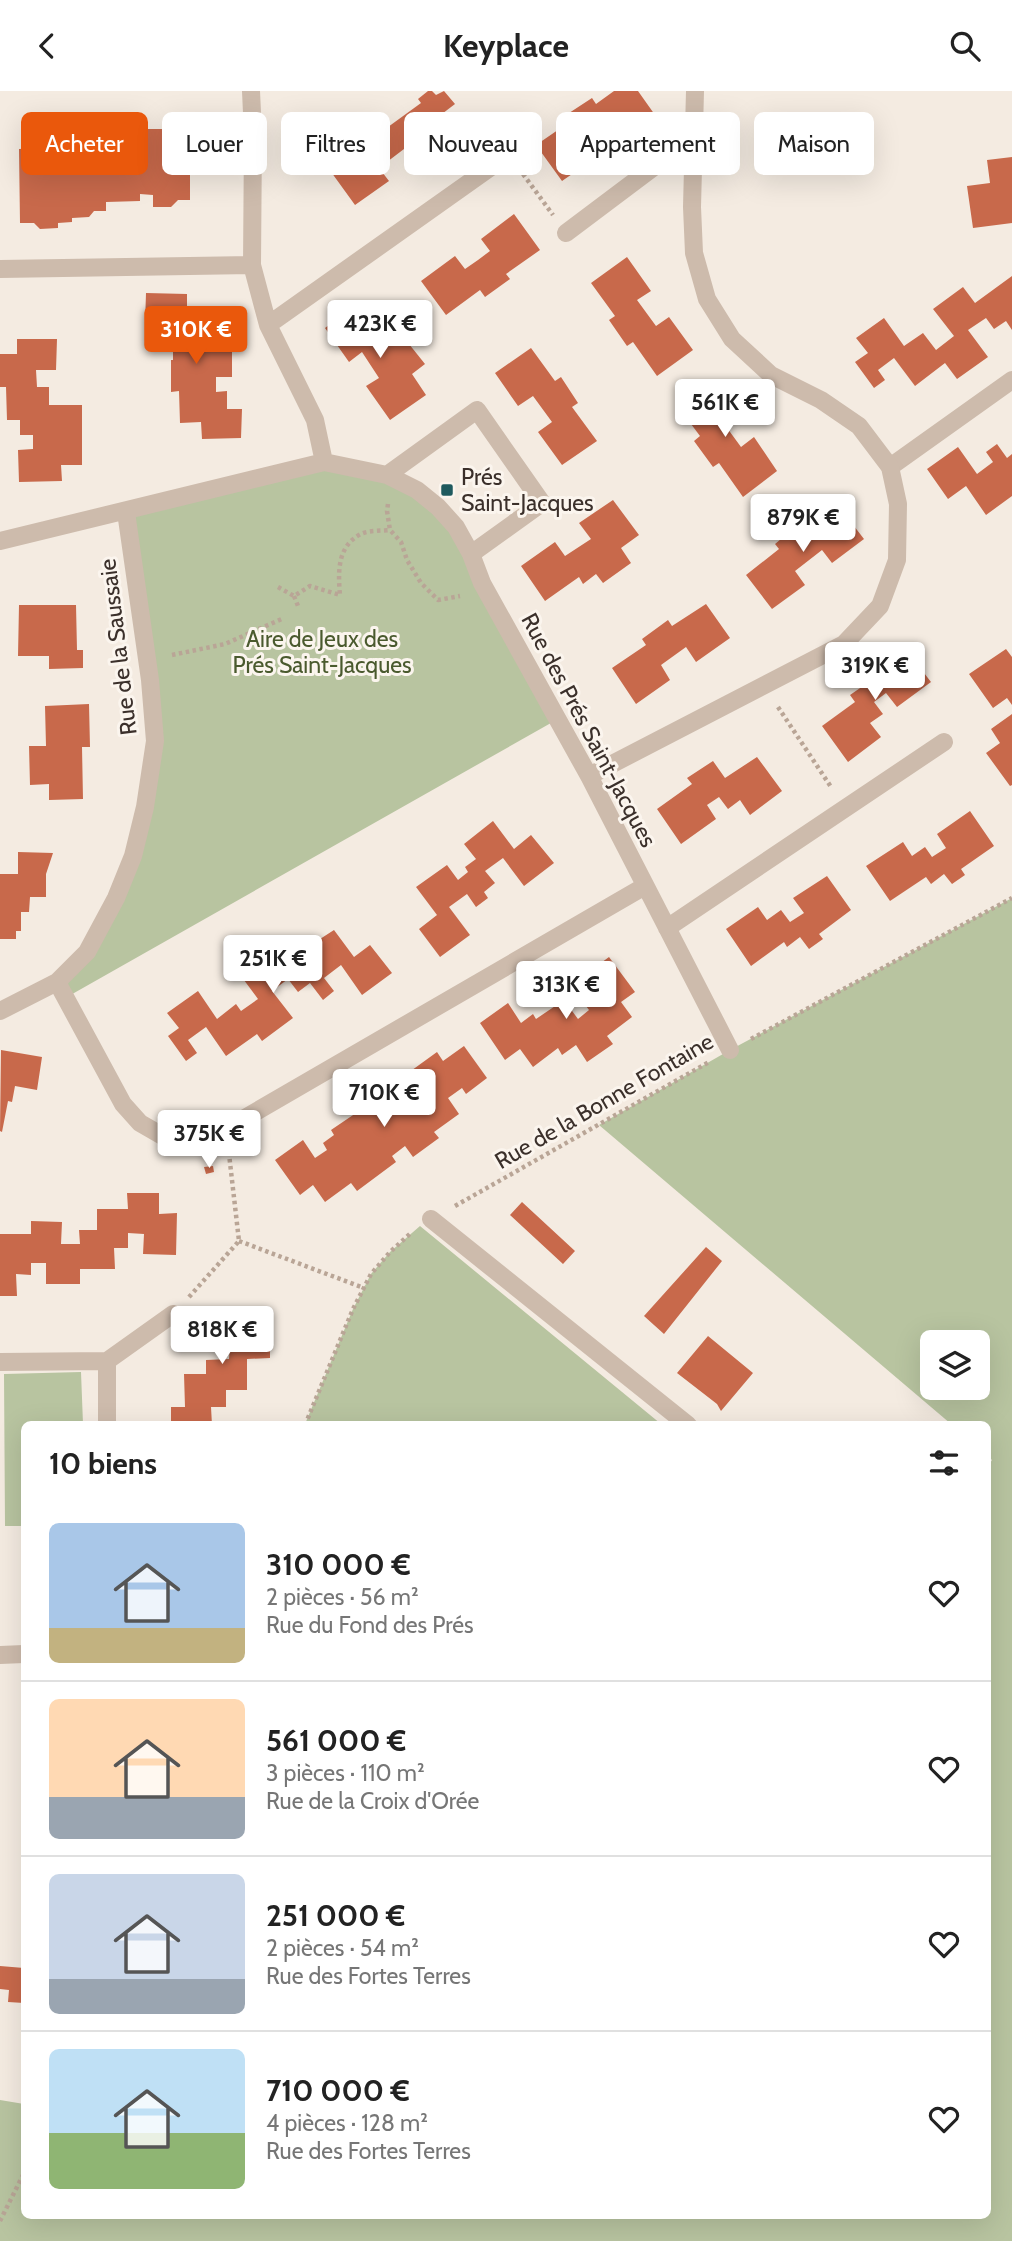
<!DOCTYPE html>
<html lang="fr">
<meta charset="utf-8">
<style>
body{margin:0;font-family:Cabin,sans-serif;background:#f6f6f6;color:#222;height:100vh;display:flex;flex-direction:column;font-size:26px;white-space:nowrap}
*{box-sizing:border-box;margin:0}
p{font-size:23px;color:#767676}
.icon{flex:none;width:38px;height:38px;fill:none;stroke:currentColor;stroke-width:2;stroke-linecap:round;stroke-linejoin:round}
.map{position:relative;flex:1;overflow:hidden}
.side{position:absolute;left:21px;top:1330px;width:970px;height:798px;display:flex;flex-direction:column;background:#fff;border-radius:10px;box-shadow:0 7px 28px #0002}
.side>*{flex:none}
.guide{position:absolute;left:21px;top:21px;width:971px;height:63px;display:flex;gap:14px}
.tools{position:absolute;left:920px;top:1239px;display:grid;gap:14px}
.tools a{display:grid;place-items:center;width:70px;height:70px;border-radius:10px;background:#fff;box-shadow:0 7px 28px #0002;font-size:35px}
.price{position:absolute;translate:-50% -60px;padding:0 16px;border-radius:7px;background:#fff;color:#222;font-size:23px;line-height:46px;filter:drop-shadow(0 2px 4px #0008)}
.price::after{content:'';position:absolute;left:50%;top:42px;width:21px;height:16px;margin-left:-10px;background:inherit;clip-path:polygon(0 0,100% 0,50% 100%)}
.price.selected{background:#ea580c;color:#fff}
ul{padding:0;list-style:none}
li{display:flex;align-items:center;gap:21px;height:175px;padding:0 28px}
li+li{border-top:2px solid #e0e0e0}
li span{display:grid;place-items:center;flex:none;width:196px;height:140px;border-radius:10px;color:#555}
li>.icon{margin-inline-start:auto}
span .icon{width:84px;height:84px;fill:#fffc;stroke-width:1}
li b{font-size:30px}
h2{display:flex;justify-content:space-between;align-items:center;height:84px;padding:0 28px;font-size:30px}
.tag{padding:0 24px;border-radius:10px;background:#fff;box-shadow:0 7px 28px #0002;font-size:24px;line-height:63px}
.tag.selected{background:#ea580c;color:#fff}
header{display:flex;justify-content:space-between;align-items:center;height:91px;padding:0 28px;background:#fff;font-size:32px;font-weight:700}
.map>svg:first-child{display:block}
.green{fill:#b8c4a0;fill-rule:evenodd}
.building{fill:#c8694b}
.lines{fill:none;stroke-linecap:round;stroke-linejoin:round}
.path{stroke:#b9a596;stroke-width:4.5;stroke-dasharray:3.5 3.5;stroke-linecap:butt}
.lane{stroke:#cdbbac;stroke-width:18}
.street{stroke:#cdbbac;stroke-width:18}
.poi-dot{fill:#1f5a5e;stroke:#fbf5ee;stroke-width:2.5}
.labels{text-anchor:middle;stroke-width:6;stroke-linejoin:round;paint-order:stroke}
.poi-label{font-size:23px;fill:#3b302b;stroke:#fbf5ee;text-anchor:start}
.park-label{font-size:23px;fill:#4a5a2e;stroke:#fbf5ee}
.street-label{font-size:23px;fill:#3b302b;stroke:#fbf5ee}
</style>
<header><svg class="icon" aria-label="back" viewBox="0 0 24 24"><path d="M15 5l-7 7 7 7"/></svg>Keyplace<svg class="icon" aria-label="search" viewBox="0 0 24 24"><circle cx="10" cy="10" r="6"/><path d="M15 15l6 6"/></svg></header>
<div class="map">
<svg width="1012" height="2150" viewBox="0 0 1012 2150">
<rect width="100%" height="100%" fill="#f4ebe1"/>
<path class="green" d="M324 371 387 384 438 416 558 628 67 906 57 891 116 807 155 650 126 421Z
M1012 807V2150H0V2009L24 2013V2124H987V1377L992 1369 987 1364V1334L951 1333 599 1034 730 959ZM933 1251H978V1297H933Z
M420 1135 661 1333H305L353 1218 371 1183 390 1161Z
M81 1281 83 1333 24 1334V1435H5L4 1283Z"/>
<path class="building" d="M428 0H432L436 4 444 0 455 13 434 29 447 48 414 72 404 58 379 77 389 90 355 114 321 67 367 33 372 40 385 31 388 36 421 12 418 8Z
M614 0H638L655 24 621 49 611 34 587 52 597 66 562 90 536 54 571 30 566 24 592 7 596 13Z
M171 32H190V109H178L171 116H153V104L140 103V110L106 111V120H94L89 126 72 127V131L58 132V137L40 138 34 132H20L19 58 42 57 46 62 106 61V51L119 52 124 45H140V38H167Z
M497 32 504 42 493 50 486 41Z
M1012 66V132L973 137 967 95 990 92 987 69Z
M514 123 540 159 506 183 510 188 485 206 480 199 446 224 421 190 455 165 465 178 478 169 490 160 481 148Z
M627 166 651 200 637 209 656 235 669 226 693 259 657 285 633 251 627 255 609 229 615 225 591 192Z
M1012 185V239L1006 230 994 238 986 227 968 239 988 266 957 288 945 272 915 295 894 267 878 279 885 289 874 297 855 271 868 262 856 247 884 227 904 255 923 242 936 259 954 245 933 218 963 196 975 212Z
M146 202 187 203V216L205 217 206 251H232V286H216V301L227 300V318H242L241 347 202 348 201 331 180 332 179 300 171 301V269H173V251H166V233H145Z
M359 211 384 246 389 242 397 253 405 248 425 273 412 283 426 304 390 329 366 295 379 287 362 261 349 271 325 237Z
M17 248H57L56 279H36L37 296H49V314H82V374H61L62 390 19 391 18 359 33 358V344H20V329H7L6 296H0V263H17Z
M531 257 555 290 561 286 578 312 572 316 597 350 562 374 538 341 552 331 533 305 518 315 495 282Z
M712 288 735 320 722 330 741 356 754 346 777 380 743 406 719 372 713 376 694 350 700 345 676 313Z
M997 353 1007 367 1012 363V405L986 424 966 395 948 408 927 378 958 356 977 383 993 371 986 361Z
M613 409 639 444 621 457 631 472 603 492 596 483 583 493 579 486 545 510 521 475 555 451 565 465 591 448 579 432Z
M837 413 864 448 832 472 822 459 795 480 805 494 772 518 746 484 779 458 775 453 800 432 805 438Z
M706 513 730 547 696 571 686 556 661 574 670 589 636 613 612 577 646 554 642 548 668 529 672 535Z
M19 514H76L77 559H83V577L49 578V565H18Z
M904 556 931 591 897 616 886 602 874 611 883 623 870 632 881 646 848 671 822 635 855 611 850 604 863 595 855 585 867 575 871 581Z
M1006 558 1012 566V614L1007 607 993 617 969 583Z
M89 613 90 656H82L83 708 49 709V693L30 694 29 655H46L45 615Z
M1012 623V694L1010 695 986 662 1000 652 991 638Z
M757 666 782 700 750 724 740 709 728 718 719 706 707 714 716 728 681 753 657 718 692 693 687 687 713 670 725 687Z
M970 720 994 755 961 778 965 784 952 793 944 783 931 793 926 786 890 810 866 775 903 751 912 765 925 756 932 766 946 757 937 743Z
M493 730 514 758 531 744 554 772 524 795 503 767 485 780 495 792 484 801 488 807 476 816 467 803 449 816 470 844 440 866 419 838 437 824 416 796 447 774 458 789 468 781 465 776 476 768 464 753Z
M18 761 53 762 46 783V806H30L29 821H21V840H16V848H0V783H18Z
M827 785 851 819 819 843 823 848 809 858 800 846 787 856 784 851 751 875 726 838 758 816 767 829 781 819 790 831 804 822 793 807Z
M334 839 354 866 370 854 392 882 362 904 341 874 324 887 334 900 323 909 310 892 298 901 288 888 272 900 293 927 262 950 257 943 226 965 206 936 188 949 197 962 186 970 168 945 179 937 167 922 198 900 217 928 236 913 241 920 258 908 238 881 267 859 279 875 291 866 303 883 315 874 303 859Z
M609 866 635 901 621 911 632 926 607 945 613 953 587 971 576 954 562 964 558 957 533 976 520 958 505 969 480 932 508 912 521 932 533 923 536 928 564 909 578 928 589 919 583 911 594 902 582 886Z
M464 955 487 987 466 1003 462 997 448 1007 459 1023 434 1041 439 1047 413 1066 405 1055 392 1065 396 1071 357 1100 351 1092 325 1111 313 1094 300 1104 275 1069 303 1049 315 1067 327 1059 323 1052 334 1044 331 1039 359 1020 355 1014 382 994 394 1011 406 1002 410 1007 421 1000 408 982 437 961 443 970Z
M1 959 42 966 37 999 15 995 12 1011 8 1010 2 1041 0 1040Z
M213 1075 214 1081 206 1083 204 1076Z
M127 1102H159V1123L177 1122 176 1164 143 1163 144 1143 128 1142V1157H114L115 1178H80V1193H46V1172H31V1184L16 1183 17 1205H0V1143H31V1130L62 1131 61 1153H80L79 1139H97V1118H128Z
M522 1111 575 1160 563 1173 510 1124Z
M706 1156 722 1170 664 1243 644 1225Z
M206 1220H249V1236H270V1267L247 1268V1299H226V1316H211L212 1334H171V1316H185L184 1283H206V1269L229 1268 230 1253 206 1254Z
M708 1245 753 1282 721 1320 717 1313 677 1282Z
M0 1875 24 1877V1912L8 1911 9 1899 0 1898Z"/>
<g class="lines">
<path class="path" d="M523 83 553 124
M388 413 387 420 390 439 401 451 407 469 421 492 438 509 460 505
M278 496 294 505 310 495 340 504C338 481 337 455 361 443 369 439 382 440 390 439
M294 505 298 515
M172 564 225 553 284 527
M778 616 831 696
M751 948 1012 807
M455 1115 709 971
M239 1150 364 1197
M189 1206 239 1150 229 1063
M305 1334 353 1218 371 1183 390 1161 412 1141
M0 2130 24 2082"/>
<path class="lane" d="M890 376 1012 289
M431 1128 688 1334"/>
<path class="street" d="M251 0 253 44 252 174 268 234 315 329 324 371
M566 142 695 45
M0 178 252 174
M268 234 508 64
M387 384 477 319 542 412 471 463
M0 450 324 371 387 384 417 399 438 416 456 436 471 463 482 492 589 685 730 959
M589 685 844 553 880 515 897 469 898 413 890 376 859 335 821 309 771 284 732 248 707 208 694 162 692 116 695 0
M667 837 944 651
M57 891 123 1013 140 1032 166 1047 194 1049 226 1038 645 795
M0 920 57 891 87 861 116 807 133 765 145 716 155 650 150 589 126 421
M107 1270 173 1223
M0 1271 107 1270V1334
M0 1564 24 1563"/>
</g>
<rect class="poi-dot" x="440" y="392" width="14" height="14" rx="3.5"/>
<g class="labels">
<g class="poi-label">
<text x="461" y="394">Prés<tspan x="461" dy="26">Saint-Jacques</tspan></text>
</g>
<g class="park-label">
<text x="322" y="556">Aire de Jeux des<tspan x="322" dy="26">Prés Saint-Jacques</tspan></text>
</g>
<g class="street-label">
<text transform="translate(118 556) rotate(-97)" y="8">Rue de la Saussaie</text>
<text transform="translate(589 639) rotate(62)" y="8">Rue des Prés Saint-Jacques</text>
<text transform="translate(604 1010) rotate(-30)" y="8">Rue de la Bonne Fontaine</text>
</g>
</g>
</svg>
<div class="tools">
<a><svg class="icon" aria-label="layers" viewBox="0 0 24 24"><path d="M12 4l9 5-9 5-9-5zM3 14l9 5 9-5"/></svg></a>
</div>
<b class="price" style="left:380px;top:269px">423K €</b>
<b class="price selected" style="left:196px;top:275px">310K €</b>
<b class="price" style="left:725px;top:348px">561K €</b>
<b class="price" style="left:803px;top:463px">879K €</b>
<b class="price" style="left:875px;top:611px">319K €</b>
<b class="price" style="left:273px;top:904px">251K €</b>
<b class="price" style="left:566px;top:930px">313K €</b>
<b class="price" style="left:384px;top:1038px">710K €</b>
<b class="price" style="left:209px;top:1079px">375K €</b>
<b class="price" style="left:222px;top:1275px">818K €</b>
<div class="guide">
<a class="tag selected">Acheter</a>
<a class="tag">Louer</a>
<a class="tag">Filtres</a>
<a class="tag">Nouveau</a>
<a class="tag">Appartement</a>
<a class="tag">Maison</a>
</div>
<section class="side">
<h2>10 biens<svg class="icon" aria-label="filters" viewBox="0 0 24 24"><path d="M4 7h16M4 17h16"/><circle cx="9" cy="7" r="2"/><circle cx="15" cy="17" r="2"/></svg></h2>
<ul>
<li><span style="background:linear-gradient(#a9c7e8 75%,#c2b280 0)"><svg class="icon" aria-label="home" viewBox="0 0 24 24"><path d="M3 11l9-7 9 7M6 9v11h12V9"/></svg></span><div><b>310 000 €</b><p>2 pièces · 56 m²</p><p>Rue du Fond des Prés</p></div><svg class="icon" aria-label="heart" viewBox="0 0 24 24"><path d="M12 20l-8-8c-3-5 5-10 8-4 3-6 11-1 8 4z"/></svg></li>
<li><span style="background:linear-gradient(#ffd9b3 70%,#9aa5b1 0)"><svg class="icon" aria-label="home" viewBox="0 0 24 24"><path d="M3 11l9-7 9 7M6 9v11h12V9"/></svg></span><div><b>561 000 €</b><p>3 pièces · 110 m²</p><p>Rue de la Croix d'Orée</p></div><svg class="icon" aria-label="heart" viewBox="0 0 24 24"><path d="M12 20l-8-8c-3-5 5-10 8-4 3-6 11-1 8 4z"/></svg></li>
<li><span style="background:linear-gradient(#c9d6e8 75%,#9aa5b1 0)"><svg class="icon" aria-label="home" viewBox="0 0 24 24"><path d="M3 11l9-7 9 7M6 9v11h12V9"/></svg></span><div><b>251 000 €</b><p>2 pièces · 54 m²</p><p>Rue des Fortes Terres</p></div><svg class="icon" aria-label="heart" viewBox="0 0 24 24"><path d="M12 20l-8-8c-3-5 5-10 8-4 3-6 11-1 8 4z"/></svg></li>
<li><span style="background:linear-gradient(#bfe0f5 60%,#8fb573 0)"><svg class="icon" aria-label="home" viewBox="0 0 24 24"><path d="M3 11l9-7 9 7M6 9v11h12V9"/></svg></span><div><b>710 000 €</b><p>4 pièces · 128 m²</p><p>Rue des Fortes Terres</p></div><svg class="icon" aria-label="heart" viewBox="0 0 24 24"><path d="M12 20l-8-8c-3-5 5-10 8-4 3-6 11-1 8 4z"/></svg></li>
</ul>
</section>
</div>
